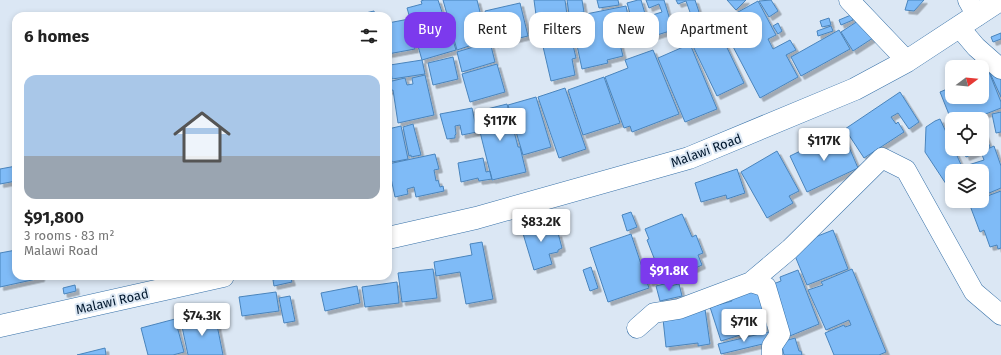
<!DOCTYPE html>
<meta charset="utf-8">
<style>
body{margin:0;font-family:"Fira Sans",sans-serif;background:#f2f2f2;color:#222;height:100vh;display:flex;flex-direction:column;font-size:15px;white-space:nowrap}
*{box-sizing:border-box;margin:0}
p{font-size:13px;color:#767676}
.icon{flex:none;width:22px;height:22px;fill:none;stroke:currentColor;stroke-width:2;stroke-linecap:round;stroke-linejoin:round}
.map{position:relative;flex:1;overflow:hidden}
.panel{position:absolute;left:12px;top:12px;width:380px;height:268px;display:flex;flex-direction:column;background:#fff;border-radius:12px;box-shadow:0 2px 6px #0003}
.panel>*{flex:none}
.hud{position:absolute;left:404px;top:12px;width:380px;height:36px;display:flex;gap:8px}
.needle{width:26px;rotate:74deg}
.fabs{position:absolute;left:945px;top:60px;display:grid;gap:8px}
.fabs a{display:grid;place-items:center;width:44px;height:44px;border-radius:8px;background:#fff;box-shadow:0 2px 6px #0003;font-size:20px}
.price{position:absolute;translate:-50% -34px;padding:0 9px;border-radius:4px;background:#fff;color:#222;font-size:13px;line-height:26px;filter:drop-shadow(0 1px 2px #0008)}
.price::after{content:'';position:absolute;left:50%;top:24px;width:12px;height:9px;margin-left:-6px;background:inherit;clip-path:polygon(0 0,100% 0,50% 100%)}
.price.selected{background:#7c3aed;color:#fff}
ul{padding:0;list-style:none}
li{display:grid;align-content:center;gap:8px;height:212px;padding:0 12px}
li+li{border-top:1px solid #e0e0e0}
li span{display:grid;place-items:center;height:124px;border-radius:12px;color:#555}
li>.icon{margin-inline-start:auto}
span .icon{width:72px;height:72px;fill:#fffc;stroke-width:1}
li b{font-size:17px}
h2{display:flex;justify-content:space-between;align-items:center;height:48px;padding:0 12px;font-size:17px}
.tag{padding:0 14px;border-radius:12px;background:#fff;box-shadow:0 2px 6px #0003;font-size:14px;line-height:36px}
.tag.selected{background:#7c3aed;color:#fff}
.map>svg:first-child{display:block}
.building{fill:#7fbbf7;stroke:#4984bc;filter:url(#shadow)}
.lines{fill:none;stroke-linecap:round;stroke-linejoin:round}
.street-casing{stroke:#3771a8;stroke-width:21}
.primary-casing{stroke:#3771a8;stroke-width:23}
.street{stroke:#fff;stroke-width:20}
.primary{stroke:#fff;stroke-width:22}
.labels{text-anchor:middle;stroke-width:4;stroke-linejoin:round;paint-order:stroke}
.street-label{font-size:13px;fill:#01172d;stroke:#dbe7f4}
</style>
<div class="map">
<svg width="1001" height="355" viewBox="0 0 1001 355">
<defs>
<filter id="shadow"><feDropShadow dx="3.5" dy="3.5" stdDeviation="0" flood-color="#0004"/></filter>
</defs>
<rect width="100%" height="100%" fill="#dbe7f4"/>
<path class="building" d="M438 0 446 24H448L456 50 422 60 407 8 422 4 421 1 424 0Z
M443 0H477L487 40 457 50Z
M534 0H565L567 15 552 17 551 13 536 15Z
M567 0H582L584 12 569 14Z
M597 0H618L619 5 599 8Z
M638 0H641L646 17 662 12 659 4 649 8 646 0H664L673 30 638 41 627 3Z
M676 0H695L699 12 691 15 686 1 678 4Z
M727 0H746L736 10Z
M771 0 778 11 769 17 759 1Z
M908 0H924L914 11 905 10Z
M758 1 776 35 768 39 773 49 790 40 796 50 786 55 798 77 760 98 720 22Z
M520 3 528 36 494 44 485 11Z
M626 6 630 26 616 29 623 56 607 60 608 63 582 69 571 17Z
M374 11 375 16H353Z
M851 15 853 20 841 25 839 20Z
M829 18 831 25 822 27 820 21Z
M409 19 415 49 388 54V23Z
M567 19 576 58 572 59 575 75 551 81 538 25Z
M861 19 873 38 853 51 841 32Z
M778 23 782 31 778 34 773 26Z
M831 26 833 31 818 36 817 31Z
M718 29 744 83 717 96 691 42Z
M839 30 850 49 801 76 791 57Z
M1001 33V39L993 42 991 37Z
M490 42 495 62 462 72 457 52Z
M690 44 717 109 685 122 658 58Z
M653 50 679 114 632 132 630 126 624 128 605 77 628 68 625 60Z
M453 57 458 79 433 85 428 63Z
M422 60 425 74 392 79 390 65Z
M497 64 505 92 470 102 462 74Z
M999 68 1001 71V97L990 73Z
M989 72 1001 102V108L978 117 979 119H952V122L940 92 952 87V97H982V75Z
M425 75 434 115 398 123 393 90 388 91V78L391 77 392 81 405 78 407 85 413 84 412 78Z
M604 77 620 123 583 135 568 90Z
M565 88 586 149 559 158 538 97Z
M900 92 919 122 909 129 898 113 891 117 896 124 898 122 904 132 864 158 845 129Z
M536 97 551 147 523 155 508 105Z
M507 104 518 147H520L526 172 492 180 475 112Z
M472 108 477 132 462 135 460 125 455 126 456 134 455 135V138L447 139 440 114Z
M1001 112V132L996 133 992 114Z
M940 119 952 145V149H954L962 167 984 160 981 152 994 146 1001 166V188L982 196V171H952V193L925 152 926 127 935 121Z
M413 124 421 155 411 157V155L409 156 403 127Z
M401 126 408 159 392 162 388 144V129Z
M982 127 990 147 966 157 963 149H982Z
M842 131 858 168 807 192 790 156Z
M777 151 799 191 789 196 793 203 767 218 741 172Z
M435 154 439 169 434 170 436 181 438 180 440 187 443 186 444 191 416 197 414 187 407 189 408 194 395 197 388 164Z
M483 158 486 172 490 171 492 179 479 181 478 178 461 182 458 163Z
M16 166V181L0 184V169Z
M737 169 745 193 727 199 726 195 701 202 695 183Z
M1001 191V248L998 249 997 245 990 247 984 230 980 232 969 203 982 201V198Z
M631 212 637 227 627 231 622 215Z
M682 214 692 237 696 235 703 253 698 255 702 265 687 272 685 267 679 269 681 274 663 281 647 240 649 239 645 229Z
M549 219 551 227H554L556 234 558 233 562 248 558 250V252L549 254 552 264 534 270 521 227Z
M833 230 848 269 807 285 793 251 800 243Z
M631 234 649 288 608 302 590 248Z
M482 242 493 299 466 304 460 272 436 276 434 262 472 255 470 244Z
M16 250V276H41V278L0 287V253Z
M591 267 598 288 590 291 583 270Z
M433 269 437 298 402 302 398 273Z
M852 269 886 352 879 355H834L825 333 844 325 845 327 851 325 849 320 826 330 808 290 823 285 821 282Z
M798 270 819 324 785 338 768 286 781 281 780 277Z
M655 271 657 280 649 283 646 273Z
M290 276 292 282 274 286 273 280Z
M397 282 399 303 365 307 362 287Z
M668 283 669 286 679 284 682 296 660 301 656 286Z
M75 285 76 291 64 294 63 288Z
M357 286 360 303 325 311 321 293Z
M762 287 776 324 721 341 710 307 732 301 730 294Z
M276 292 279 311 242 316 239 297Z
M290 296 295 321 284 323 279 298Z
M705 309 710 344 698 346V343L666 347 663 319Z
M215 315 223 355H188L181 322Z
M175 319 184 352 173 355H148L141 328Z
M768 332 771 342 721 354 718 344Z
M795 338 799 351H801L802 355H784L781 342Z
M105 348 106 355H77Z"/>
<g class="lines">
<g class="street-casing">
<path id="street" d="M849 0 907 61
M968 0 977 16
M959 27 976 47 1001 69
M751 282 766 287 780 334 772 346V355
M637 328 654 313 679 309 751 282 790 249 882 158 906 170 974 292 1001 315"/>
</g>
<g class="primary-casing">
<path id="primary" d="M388 238 476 218 689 158 855 89 907 61 1000 0
M0 326 223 276"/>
</g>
<use href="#street" class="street"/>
<use href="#primary" class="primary"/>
</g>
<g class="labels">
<g class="street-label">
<text transform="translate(706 150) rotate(-20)" y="5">Malawi Road</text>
<text transform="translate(112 301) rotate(-13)" y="5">Malawi Road</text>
</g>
</g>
</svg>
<div class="fabs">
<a><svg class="needle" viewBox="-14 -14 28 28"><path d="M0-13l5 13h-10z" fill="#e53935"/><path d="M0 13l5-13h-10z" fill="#767676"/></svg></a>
<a><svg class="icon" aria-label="locate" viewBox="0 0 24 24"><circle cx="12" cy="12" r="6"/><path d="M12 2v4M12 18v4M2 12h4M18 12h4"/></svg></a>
<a><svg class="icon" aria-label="layers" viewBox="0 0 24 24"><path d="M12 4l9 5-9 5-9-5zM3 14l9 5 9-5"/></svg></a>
</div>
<b class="price" style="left:500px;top:142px">$117K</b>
<b class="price" style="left:824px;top:162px">$117K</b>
<b class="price" style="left:541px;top:243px">$83.2K</b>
<b class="price selected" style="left:669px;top:292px">$91.8K</b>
<b class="price" style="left:202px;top:337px">$74.3K</b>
<b class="price" style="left:744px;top:343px">$71K</b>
<div class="hud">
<a class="tag selected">Buy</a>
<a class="tag">Rent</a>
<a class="tag">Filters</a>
<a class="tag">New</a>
<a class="tag">Apartment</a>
</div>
<section class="panel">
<h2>6 homes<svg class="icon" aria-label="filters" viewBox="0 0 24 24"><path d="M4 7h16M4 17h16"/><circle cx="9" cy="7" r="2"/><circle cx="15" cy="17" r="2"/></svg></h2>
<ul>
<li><span style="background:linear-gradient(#a9c7e8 65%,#9aa5b1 0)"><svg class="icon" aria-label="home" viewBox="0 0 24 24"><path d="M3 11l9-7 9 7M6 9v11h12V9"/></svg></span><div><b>$91,800</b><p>3 rooms · 83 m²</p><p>Malawi Road</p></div></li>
</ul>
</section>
</div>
